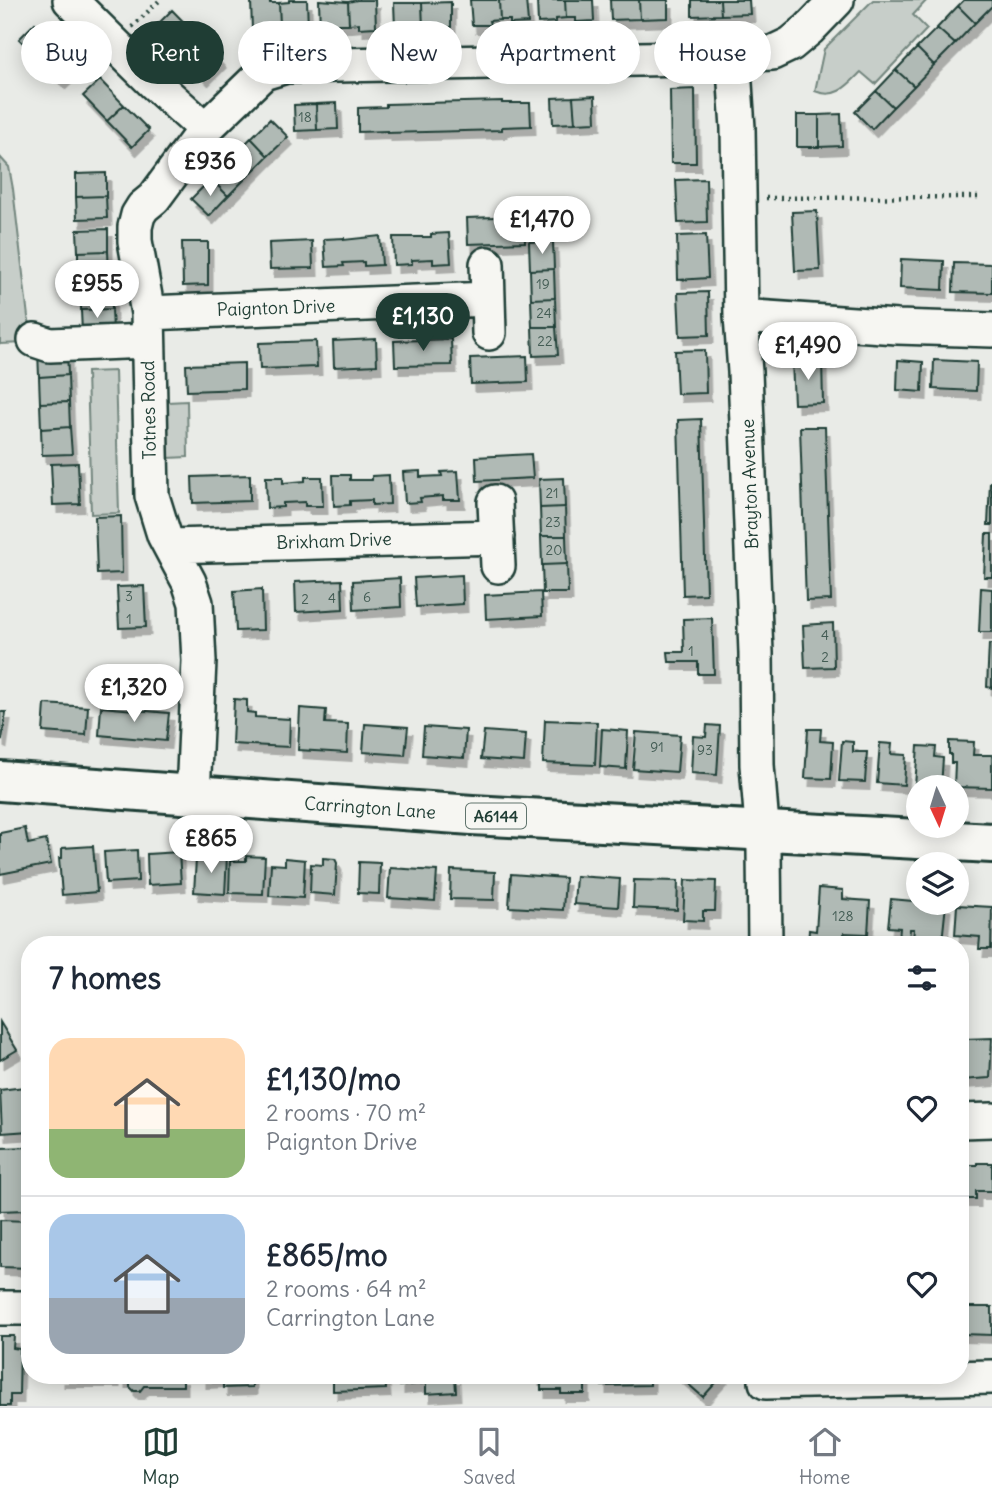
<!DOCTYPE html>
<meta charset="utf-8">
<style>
body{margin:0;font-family:Delius,sans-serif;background:#f6f6f7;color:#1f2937;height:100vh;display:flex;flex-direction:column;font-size:26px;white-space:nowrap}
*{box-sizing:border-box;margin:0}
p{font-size:23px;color:#747a83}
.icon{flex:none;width:38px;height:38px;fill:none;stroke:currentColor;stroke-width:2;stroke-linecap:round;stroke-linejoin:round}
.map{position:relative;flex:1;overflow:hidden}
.drawer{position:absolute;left:21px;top:936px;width:948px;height:448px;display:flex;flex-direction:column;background:#fff;border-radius:28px;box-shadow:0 4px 18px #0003}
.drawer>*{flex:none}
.guide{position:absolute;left:21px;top:21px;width:950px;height:63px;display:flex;gap:14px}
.needle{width:46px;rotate:176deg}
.controls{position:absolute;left:906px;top:775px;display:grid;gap:14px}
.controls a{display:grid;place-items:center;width:63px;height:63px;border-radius:50%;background:#fff;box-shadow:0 4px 18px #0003;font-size:35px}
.price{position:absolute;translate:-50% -60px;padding:0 16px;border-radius:24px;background:#fff;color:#222;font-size:23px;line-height:46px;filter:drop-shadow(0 2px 4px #0008)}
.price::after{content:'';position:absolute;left:50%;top:42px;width:21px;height:16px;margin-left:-10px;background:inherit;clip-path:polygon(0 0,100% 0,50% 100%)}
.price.on{background:#1f3d34;color:#fff}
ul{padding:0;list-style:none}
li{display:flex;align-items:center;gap:21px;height:175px;padding:0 28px}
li+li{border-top:2px solid #e0e1e3}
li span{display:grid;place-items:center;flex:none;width:196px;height:140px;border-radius:21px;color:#555}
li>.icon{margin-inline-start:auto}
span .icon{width:84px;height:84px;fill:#fffc;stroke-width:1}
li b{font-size:30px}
h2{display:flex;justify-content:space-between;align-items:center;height:84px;padding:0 28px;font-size:30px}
.tag{padding:0 24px;border-radius:32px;background:#fff;box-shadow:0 4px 18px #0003;font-size:24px;line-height:63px}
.tag.on{background:#1f3d34;color:#fff}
.dock{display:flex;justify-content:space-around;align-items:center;height:98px;border-top:2px solid #e0e1e3;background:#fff;font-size:19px;color:#747a83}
.dock a{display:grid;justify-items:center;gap:4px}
.dock .on{color:#1f3d34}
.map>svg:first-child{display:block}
.green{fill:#c7cec9;stroke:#73867e;stroke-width:2}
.building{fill:#b0bab5;stroke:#1f3d34;stroke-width:2;filter:url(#shadow)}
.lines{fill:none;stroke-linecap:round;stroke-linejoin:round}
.minor-casing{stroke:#1f3d34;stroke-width:38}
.major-casing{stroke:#1f3d34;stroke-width:44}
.path{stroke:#1f3d34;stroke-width:4.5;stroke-dasharray:2 5;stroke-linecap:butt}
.minor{stroke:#f6f6f2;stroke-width:33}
.major{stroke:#f6f6f2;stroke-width:38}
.labels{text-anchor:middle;stroke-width:6;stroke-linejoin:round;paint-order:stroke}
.number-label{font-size:14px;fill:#435c54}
.shield{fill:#f6f6f2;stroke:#60746d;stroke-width:2}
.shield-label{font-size:16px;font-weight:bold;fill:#1f3d34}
.street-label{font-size:18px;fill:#1f3d34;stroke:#f6f6f2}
</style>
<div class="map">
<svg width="992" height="1406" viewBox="0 0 992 1406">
<defs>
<filter id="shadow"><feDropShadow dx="4.5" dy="8" stdDeviation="0" flood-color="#0004"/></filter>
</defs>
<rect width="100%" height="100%" fill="#e9ebe7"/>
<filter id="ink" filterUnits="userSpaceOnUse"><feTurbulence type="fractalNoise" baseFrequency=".0143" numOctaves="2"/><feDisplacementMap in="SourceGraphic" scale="14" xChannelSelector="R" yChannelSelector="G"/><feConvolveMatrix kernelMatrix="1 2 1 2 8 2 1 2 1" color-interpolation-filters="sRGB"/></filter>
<g filter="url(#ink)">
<path class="green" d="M873 0H927L913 15 927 29 875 84 861 72C848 85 836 100 815 91L824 49Z
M0 157 9 167 13 189 28 317 35 340 26 343 0 344Z
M115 371 119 513 91 514 87 372Z
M187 401 188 457 168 458 167 402Z"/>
<path class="building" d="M270 0V3H279L280 25H270V29L252 30 251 1Z
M289 0H307L308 28 290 29V24L280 25 279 3 289 2Z
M319 0 348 2 349 24H338V28L320 29Z
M357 0H375L376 27 359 28V23L349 24 348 2Z
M470 0H499L500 20 489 21 490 25H472Z
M499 0H526L528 23 510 24V20H500Z
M537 0H565L566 18 556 19V22L538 23Z
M565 0H593L594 21 576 22V18H566Z
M610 0H639L640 19 611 20Z
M639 0H668V18L640 19Z
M692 0H720L721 15 692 16Z
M720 0H749L750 14 721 15Z
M964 0H992V6L975 23 958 6Z
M451 2V27L423 28 422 3Z
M394 3H422L423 28H395Z
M958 6 975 23 955 44 937 28Z
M172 10 221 60 204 77 155 27Z
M35 23 56 45 40 60 19 39Z
M937 28 955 44 934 65 917 48Z
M56 45 77 66 61 81 40 60Z
M917 48 934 65 914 86 896 70Z
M896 70 914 86 893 107 876 91Z
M100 80 124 105 107 121 83 96Z
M695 89 696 163H671L670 90Z
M876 91 893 107 872 129 855 112Z
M595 96 596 122 575 123 573 97Z
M573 97 575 123 553 124 552 98Z
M502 101V103H530L531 126 502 127V130L387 133V131L358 132V108L386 107V104Z
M337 103 338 129 317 130 316 104Z
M316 104 317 130 295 131 294 105Z
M124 105 149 130 132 147 107 121Z
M841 114 842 146 819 147V115Z
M797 115H819V147H797Z
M270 119 288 137 268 156 251 138Z
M251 138 268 156 248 176 231 158Z
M231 158 248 176 228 196 211 179Z
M106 173V196L76 197V174Z
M211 179 228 196 209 216 191 199Z
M706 179 707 222 678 223 676 180Z
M106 196 107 218 77 219 76 197Z
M817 211 820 270 795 271 792 212Z
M524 216 525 242 468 244 467 218Z
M108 229V251L78 252 77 230Z
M449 233 451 263 433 264V259L412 260V264L394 265 393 237H431V234Z
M706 235 708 278 678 280 677 236Z
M380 236 382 265 364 266V262L343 263 344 266 326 267 324 239 344 238V240Z
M312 241 313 268 270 269 269 243Z
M553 241 554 269 530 270 529 242Z
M182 242H208V285L183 286Z
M108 251 109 274 78 275V252Z
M901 259 944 261 943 290 900 288Z
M954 263 992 264V293L953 292Z
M554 269 555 298 531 299 530 270Z
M111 286 112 309 81 310V287Z
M708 292 709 335 680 336 678 293Z
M555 298 556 327H532L531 299Z
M112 309 113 331 82 332 81 310Z
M532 327H556L558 355 533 356Z
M376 339 377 365 334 367 333 341Z
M451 339 452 365 395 366 394 341Z
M316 341 317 367 260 369 259 343Z
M67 349 68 375 39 377 38 351Z
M705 350 706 393 677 394 675 351Z
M527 356 528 382 471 384 470 358Z
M822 359 823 403 794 404 792 361Z
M898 360 923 362 922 392 897 390Z
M934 360 977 362 976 391 933 389Z
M244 363V389L187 391 186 365Z
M68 375 69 402 40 403 39 377Z
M69 402 70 427 41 429 40 403Z
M701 419 706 594 683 595 678 420Z
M70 427 72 454 42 455 41 429Z
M800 427H825L831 600 806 601Z
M531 454 533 478 477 481 476 457Z
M78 463 80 504 53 505 51 464Z
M420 471V477L442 476 441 472 458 471 460 500H443V496L420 498 421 502 405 503 403 472Z
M250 475V501L193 503 192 477Z
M333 475H350V480H372V476L389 475 390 504 372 505V500L350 501V505L334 506Z
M266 477H283V483L305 481V477H322L323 506H305V502L283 503V507L267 508Z
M564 478 565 507 540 508 539 479Z
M990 482H992V525H988Z
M565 507 566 536H541L540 508Z
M121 516 122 573 97 574 95 517Z
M986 534H992V577H984Z
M541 536H566L567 564 542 565Z
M567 564 568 593H543L542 565Z
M462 575 463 604 416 607 414 578Z
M400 578 401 607 354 610 353 581Z
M342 580 343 609 296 612 295 582Z
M144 586 146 627 119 628 117 587Z
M981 588 992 589V632H979Z
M262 589 263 630 236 631 234 591Z
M541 592 542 616 486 619 485 595Z
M712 618 714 674H698V662H669L668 652H684L683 619Z
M833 623 834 667 805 668 803 625Z
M989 644H992V688L987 687Z
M234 699 247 700V712L255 713V717L290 719 289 747 232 744Z
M45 704 88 707 86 735 43 732Z
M101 707 169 713 166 741 99 735Z
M300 708 326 710 325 723 348 724 347 753 298 750Z
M0 712H6L2 740 0 739Z
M545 720 597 722 595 765 543 763Z
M365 724 408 727 405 755 363 752Z
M707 725 720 726 717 775 691 773 693 736 706 737Z
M424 727 466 730 464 758 422 755Z
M602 729 628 731 626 769 600 767Z
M808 729H821L820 741 833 742 831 779 805 778Z
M484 731 526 734 524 762 481 759Z
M636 732 680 735 677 772 633 769Z
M842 741 853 742V752H867L865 782 839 781Z
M949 741 974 742 973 755H992V788L954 787 955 763H951V754H949Z
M880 743 892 744 891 754 906 755 904 785 877 783Z
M918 746 936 747 935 757 943 758 941 787 915 786Z
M25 828 28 844 46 840 51 864 0 874V833Z
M93 846 97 892 62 895 59 858H62V848Z
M137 850 138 881 106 883 104 852Z
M179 852 181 883 148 885 147 854Z
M207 855 227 856 225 894 194 892 196 859 207 860Z
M246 856 265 857 263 894 229 893 230 861H246Z
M285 858 305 860 303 898 269 896 271 864 285 865Z
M323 858 335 859 337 863 335 895 310 893 311 864 323 865Z
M359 862 380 863 379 894 358 893Z
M390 868 437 871 435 901 388 898Z
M451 870 495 872 494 900 450 899Z
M511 874 565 878 563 910 509 907Z
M576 876 620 879 618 907 574 904Z
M634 880 678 881 677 910 633 908Z
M685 880 716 881 715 911H703V921L683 920Z
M819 888 843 890V899L870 901 868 934 844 933V945H808L809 930 816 931Z
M891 899 946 904 942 942 913 939 914 929H910L909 940 899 939 900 928 888 927Z
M957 905 992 907 991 949H979L980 937 955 935Z
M0 1022 17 1050 0 1060Z
M992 1038 990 1078 961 1080V1044H964V1039Z
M24 1087 29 1131 2 1133 0 1090Z
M30 1147V1172H25L26 1210 0 1211V1148Z
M977 1163H992V1191H976V1199H965V1194L961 1195V1165H977Z
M0 1220 30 1221V1232H26V1255H30V1268L0 1267Z
M961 1307H992V1335L961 1334Z
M0 1336H14L13 1348 20 1349 19 1395H10V1406H0Z
M60 1376H115V1379H60Z
M121 1376H183V1386H144L140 1391H134L130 1387V1380H121Z
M202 1376H252V1387L223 1388V1379L202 1380Z
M333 1376H385L386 1389 333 1391Z
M400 1376H455L456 1392 426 1394V1383L400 1386Z
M535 1376H585V1394H561V1390H541V1378H535Z
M602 1376H650V1385L602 1386Z
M679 1376H722L703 1397Z"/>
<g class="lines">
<g class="minor-casing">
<path id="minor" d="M70 0 154 83 205 129
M733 54 738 128 741 316 745 372 756 653 757 765 764 850 765 945
M487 264 489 333
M148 313 488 299
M741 316 897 327 992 330
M35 340 50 345 148 341
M495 502 498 566
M170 546 497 537
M193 795 199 661 196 603 189 582 164 535 152 496 148 313 135 241V227L138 215 143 207 154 198 205 129 263 73 286 66 689 58 772 53 791 44 809 29 837 0
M961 1121 992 1120
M0 1308H30
M766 1382 992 1377"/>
</g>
<g class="major-casing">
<path id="major" d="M0 781 472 815 992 843"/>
</g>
<path class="path" d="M132 27 160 0
M766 198 981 197"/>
<use href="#minor" class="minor"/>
<use href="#major" class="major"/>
</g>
</g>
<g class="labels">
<g class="number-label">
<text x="305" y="122">18</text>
<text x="543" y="289">19</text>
<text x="544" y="318">24</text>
<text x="545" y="346">22</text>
<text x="552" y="498">21</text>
<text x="553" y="527">23</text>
<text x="554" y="555">20</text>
<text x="129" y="601">3</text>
<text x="367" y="602">6</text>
<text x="332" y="603">4</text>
<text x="305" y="604">2</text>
<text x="129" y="624">1</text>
<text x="825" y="640">4</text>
<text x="691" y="656">1</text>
<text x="825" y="662">2</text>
<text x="657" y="752">91</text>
<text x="705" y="755">93</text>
<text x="843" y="921">128</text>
</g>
<rect class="shield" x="466" y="803.5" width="60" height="25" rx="5"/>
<g class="shield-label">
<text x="496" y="822">A6144</text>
</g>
<g class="street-label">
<text transform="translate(276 308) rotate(-2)" y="6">Paignton Drive</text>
<text transform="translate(149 410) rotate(-91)" y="6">Totnes Road</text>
<text transform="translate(750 484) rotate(-92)" y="6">Brayton Avenue</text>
<text transform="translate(334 541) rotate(-2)" y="6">Brixham Drive</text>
<text transform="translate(370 808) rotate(4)" y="6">Carrington Lane</text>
</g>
</g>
</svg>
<div class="controls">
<a><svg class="needle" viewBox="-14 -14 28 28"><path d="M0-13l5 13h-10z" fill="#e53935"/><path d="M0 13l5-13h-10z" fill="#747a83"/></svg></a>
<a><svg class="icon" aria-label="layers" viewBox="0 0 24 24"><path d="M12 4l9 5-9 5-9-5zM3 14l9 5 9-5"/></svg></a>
</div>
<b class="price" style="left:210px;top:198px">£936</b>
<b class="price" style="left:542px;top:256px">£1,470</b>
<b class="price" style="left:97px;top:320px">£955</b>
<b class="price on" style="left:423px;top:353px">£1,130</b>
<b class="price" style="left:808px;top:382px">£1,490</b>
<b class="price" style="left:134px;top:724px">£1,320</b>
<b class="price" style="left:211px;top:875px">£865</b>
<div class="guide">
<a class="tag">Buy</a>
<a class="tag on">Rent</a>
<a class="tag">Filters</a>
<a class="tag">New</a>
<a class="tag">Apartment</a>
<a class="tag">House</a>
</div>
<section class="drawer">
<h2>7 homes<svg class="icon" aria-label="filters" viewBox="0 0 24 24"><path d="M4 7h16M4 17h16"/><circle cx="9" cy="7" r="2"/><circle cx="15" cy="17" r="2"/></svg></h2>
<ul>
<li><span style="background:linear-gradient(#ffd9b3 65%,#8fb573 0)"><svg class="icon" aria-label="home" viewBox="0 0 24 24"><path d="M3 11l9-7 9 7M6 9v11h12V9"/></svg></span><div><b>£1,130/mo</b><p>2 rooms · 70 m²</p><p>Paignton Drive</p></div><svg class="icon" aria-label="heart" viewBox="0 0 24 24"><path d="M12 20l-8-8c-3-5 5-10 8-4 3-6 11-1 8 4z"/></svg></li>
<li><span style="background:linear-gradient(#a9c7e8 60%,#9aa5b1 0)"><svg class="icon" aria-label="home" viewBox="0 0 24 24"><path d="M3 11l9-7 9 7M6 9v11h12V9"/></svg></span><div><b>£865/mo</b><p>2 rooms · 64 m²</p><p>Carrington Lane</p></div><svg class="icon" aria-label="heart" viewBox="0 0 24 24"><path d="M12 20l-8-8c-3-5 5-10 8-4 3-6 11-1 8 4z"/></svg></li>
</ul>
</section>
</div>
<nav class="dock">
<a class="on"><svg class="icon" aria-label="map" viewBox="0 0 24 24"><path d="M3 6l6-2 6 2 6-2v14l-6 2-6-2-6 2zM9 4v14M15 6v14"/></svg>Map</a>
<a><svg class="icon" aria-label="saved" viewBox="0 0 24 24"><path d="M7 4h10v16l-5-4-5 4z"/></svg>Saved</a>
<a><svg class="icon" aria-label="home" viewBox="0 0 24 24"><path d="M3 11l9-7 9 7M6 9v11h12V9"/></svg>Home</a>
</nav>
